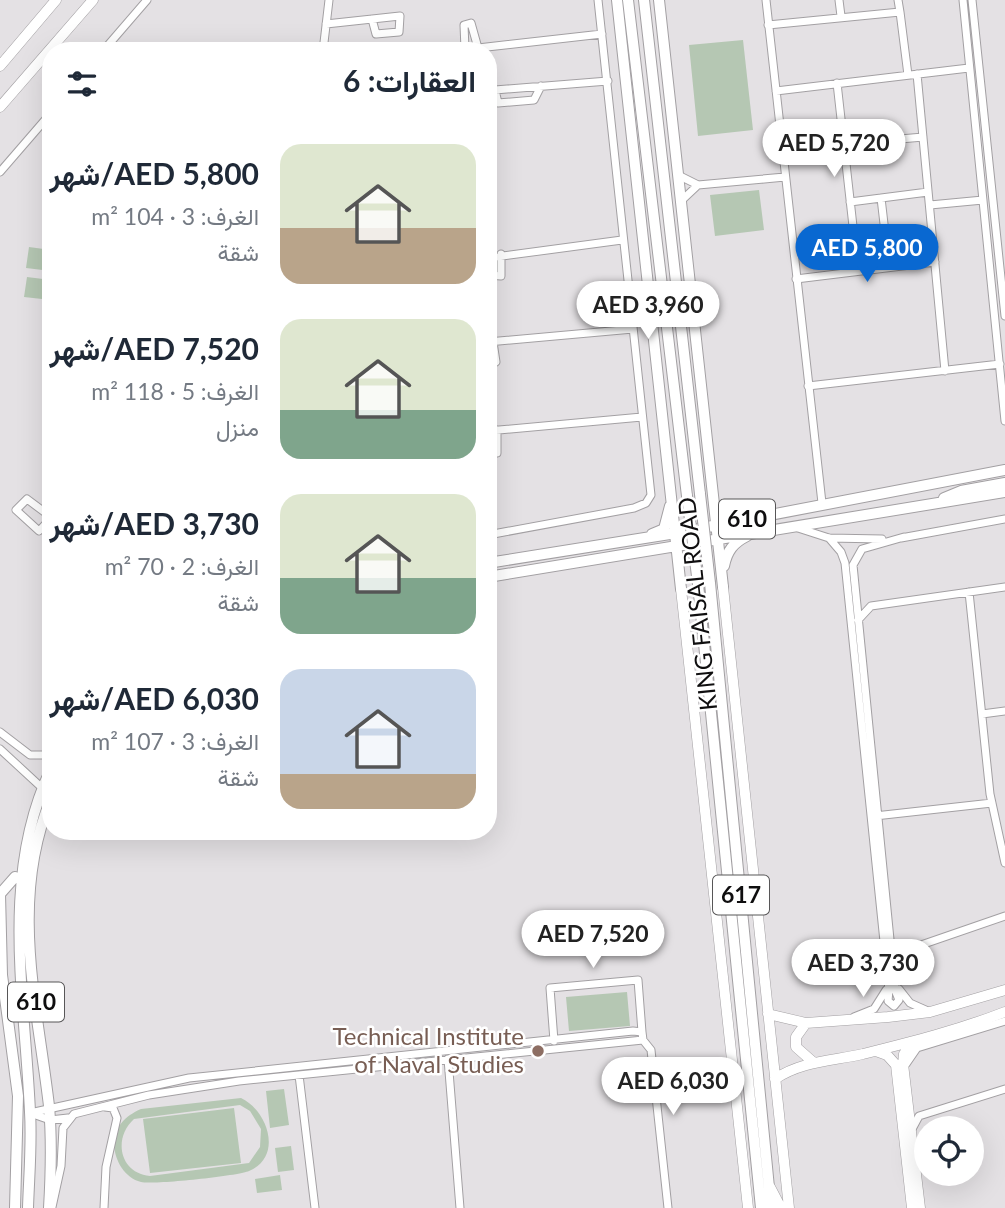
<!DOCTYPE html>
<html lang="ar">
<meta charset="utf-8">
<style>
body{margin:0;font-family:Lato,Vazirmatn,sans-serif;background:#f2f2f3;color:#1f2937;direction:rtl;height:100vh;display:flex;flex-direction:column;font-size:26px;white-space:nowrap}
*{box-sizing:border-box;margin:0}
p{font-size:23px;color:#747a83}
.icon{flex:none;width:38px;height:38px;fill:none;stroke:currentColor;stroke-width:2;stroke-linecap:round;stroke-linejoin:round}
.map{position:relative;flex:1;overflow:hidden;direction:ltr}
.sheet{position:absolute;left:42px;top:42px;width:455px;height:798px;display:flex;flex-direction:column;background:#fff;border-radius:28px;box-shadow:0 7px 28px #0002;direction:rtl}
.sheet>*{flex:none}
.tools{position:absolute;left:914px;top:1116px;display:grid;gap:14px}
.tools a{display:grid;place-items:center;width:70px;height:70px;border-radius:50%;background:#fff;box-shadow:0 7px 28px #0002;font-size:35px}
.price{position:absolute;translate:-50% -60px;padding:0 16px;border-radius:24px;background:#fff;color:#222;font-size:23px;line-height:46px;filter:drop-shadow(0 2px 4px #0008)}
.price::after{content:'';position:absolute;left:50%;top:42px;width:21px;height:16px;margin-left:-10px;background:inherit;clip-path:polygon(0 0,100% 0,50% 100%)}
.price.selected{background:#0968d1;color:#fff}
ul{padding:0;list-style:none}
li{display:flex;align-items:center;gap:21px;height:175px;padding:0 21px}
li span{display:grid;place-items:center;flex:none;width:196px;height:140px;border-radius:21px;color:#555}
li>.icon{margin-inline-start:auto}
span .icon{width:84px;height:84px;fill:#fffc;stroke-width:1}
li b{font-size:30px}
h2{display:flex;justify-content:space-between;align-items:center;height:84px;padding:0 21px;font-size:30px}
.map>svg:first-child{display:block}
.green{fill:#b5c7b3;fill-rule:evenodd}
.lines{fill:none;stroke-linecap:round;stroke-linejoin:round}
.minor-casing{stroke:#a3a0a3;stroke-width:9}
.secondary-casing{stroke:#a3a0a3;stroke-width:11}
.primary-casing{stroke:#a3a0a3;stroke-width:12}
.trunk-casing{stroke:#a3a0a3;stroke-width:12}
.minor{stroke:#fff;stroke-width:7}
.secondary{stroke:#fff;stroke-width:10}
.primary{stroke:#fff;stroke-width:10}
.trunk{stroke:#fff;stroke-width:10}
.trunk-bridge-casing{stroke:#a3a0a3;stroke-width:12;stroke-linecap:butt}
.trunk-bridge{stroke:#fff;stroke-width:10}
.education-dot{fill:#8d6e63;stroke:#fff;stroke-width:2.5}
.labels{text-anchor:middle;stroke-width:5;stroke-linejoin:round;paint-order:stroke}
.shield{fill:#fff;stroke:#575657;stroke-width:2}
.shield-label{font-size:23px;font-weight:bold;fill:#0f0e0f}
.street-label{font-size:24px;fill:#0f0e0f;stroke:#fff}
.education-label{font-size:24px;fill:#785e54;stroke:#fff;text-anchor:end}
</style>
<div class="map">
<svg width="1005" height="1208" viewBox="0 0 1005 1208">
<rect width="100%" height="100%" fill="#e4e1e4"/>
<path class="green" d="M743 40 753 130 698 136 689 45Z
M759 190 764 230 715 236 710 195Z
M29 247 51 250V271L26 268Z
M27 277 51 280V300L24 297Z
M627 992 630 1026 569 1031 566 997Z
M284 1089 289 1125 270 1128 266 1091Z
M241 1098C267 1110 284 1156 249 1171 238 1176 152 1185 141 1182 125 1178 115 1161 114 1145 114 1127 125 1116 141 1109ZM240 1105 250 1111 261 1129 260 1147 249 1163 150 1176C119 1173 113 1138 134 1119Z
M234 1108 241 1163 150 1173 143 1119Z
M291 1146 294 1170 278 1172 275 1148Z
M280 1175 282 1190 257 1193 255 1179Z"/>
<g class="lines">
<g class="minor-casing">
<path id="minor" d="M766 0 822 503
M839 0 841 16
M898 0 900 12
M963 0 1005 421
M972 0 1005 316
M326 24 400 16 399 32 376 34 372 19
M768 25 900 12 908 75
M478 48 471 23 464 25 465 49 478 48 602 34
M103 51 147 0
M323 51 329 0
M917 74 945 371
M837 83 858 271
M541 86 534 100 498 103 495 90 608 81
M776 91 969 68
M844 144 923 137
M0 172 51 113
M678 175 698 185 785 177
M881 198 889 267
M681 201 698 185
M850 202 928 192
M930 205 983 200
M488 258 622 240
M488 275 501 276V254
M796 279 935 262
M488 342 633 329
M488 367 496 362 493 342
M808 386 1000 364
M488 431 642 417
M488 454 497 453V430
M51 517 27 499 16 510 39 531 51 518
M798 528 829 538 882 539
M488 535 634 508 646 503 651 495 598 0
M829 538 841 552 845 563 889 990 888 1001 894 1006 899 1000 895 990 853 565 862 549 904 537
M901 538 1005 519
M969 592 990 794 1005 863
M858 620 871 606 1005 587
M982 714 1005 711
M0 732 30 755H51
M0 749 40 786
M875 816 992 803
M888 950 921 945 1005 916
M899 989 910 1003 928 1011
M854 1017 874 1009 886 990
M643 1040 651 1050 668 1208
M554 1041 550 988 638 980 642 1032
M448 1059 460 1208
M906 1064 917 1048 1005 1021
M299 1075 315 1208
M912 1129 919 1116 1005 1089
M52 1207 61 1166 63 1128 74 1114 149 1095 239 1081 643 1040 642 1032 633 1031 189 1078 30 1113 50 1120 68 1118
M104 1208 106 1167 117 1118 113 1108 105 1107"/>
</g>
<g class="secondary-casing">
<path id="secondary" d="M0 66 56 0
M0 107 93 0
M723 587 789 1208
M681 589 748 1208
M768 1014 806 1023 888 1017 930 1012 1005 990
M806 1023 796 1037V1047L813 1062
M914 1042 904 1054 903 1064 920 1208
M876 1051 887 1055 896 1065 912 1208
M775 1079C802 1061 832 1061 863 1054 911 1042 959 1030 1005 1012
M770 1187 781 1208"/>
</g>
<g class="primary-casing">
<path id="primary" d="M617 0 681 589
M659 0 723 587
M944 498 961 491 1005 483
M652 534 664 529 670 506
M488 563 676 533 1005 470
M724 566C727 551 733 543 747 536
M488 577 1005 492
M15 1208 18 1096 2 975 0 894 15 877
M28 1208C29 1176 32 1144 30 1112 25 998 0 875 51 769
M49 1208C51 1174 52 1140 49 1106 37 1003 9 899 51 799"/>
</g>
<g class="trunk-casing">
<path id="trunk" d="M628 0 687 496
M644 0 700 494
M710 583 771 1208
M698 584 761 1208"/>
</g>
<use href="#minor" class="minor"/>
<use href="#secondary" class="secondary"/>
<use href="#primary" class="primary"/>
<use href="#trunk" class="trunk"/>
<g class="trunk-bridge-casing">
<path id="trunk-bridge" d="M700 494 710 583
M687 496 698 584"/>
</g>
<use href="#trunk-bridge" class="trunk-bridge"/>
</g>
<circle class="education-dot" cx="538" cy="1051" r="7"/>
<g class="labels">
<g class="shield">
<rect x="719" y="499.5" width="56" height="39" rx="5"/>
<rect x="713" y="875.5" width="56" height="39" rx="5"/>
<rect x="8" y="982.5" width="56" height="39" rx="5"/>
</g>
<g class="shield-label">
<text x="747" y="527">610</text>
<text x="741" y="903">617</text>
<text x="36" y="1010">610</text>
</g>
<g class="street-label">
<text transform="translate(698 604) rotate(-96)" y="8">KING FAISAL ROAD</text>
</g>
<g class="education-label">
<text x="524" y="1045">Technical Institute<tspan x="524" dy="28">of Naval Studies</tspan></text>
</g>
</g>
</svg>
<div class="tools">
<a><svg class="icon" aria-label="locate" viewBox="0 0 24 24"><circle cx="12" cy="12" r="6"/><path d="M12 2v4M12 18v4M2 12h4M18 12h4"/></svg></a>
</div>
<b class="price" style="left:834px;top:179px">AED 5,720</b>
<b class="price selected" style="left:867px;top:284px">AED 5,800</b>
<b class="price" style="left:648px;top:341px">AED 3,960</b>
<b class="price" style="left:593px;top:970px">AED 7,520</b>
<b class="price" style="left:863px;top:999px">AED 3,730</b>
<b class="price" style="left:673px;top:1117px">AED 6,030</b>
<section class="sheet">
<h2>العقارات: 6<svg class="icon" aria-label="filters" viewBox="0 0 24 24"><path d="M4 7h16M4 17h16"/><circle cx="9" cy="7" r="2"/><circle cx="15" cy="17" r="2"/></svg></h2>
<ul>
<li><span style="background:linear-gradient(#dfe7d0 60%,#b9a48a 0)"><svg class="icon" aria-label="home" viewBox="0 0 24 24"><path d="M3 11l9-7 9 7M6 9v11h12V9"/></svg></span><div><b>AED 5,800/شهر</b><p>الغرف: 3 · 104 m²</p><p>شقة</p></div></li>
<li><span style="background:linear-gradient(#dfe7d0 65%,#7fa58c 0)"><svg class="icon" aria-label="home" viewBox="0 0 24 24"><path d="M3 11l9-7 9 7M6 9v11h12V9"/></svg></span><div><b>AED 7,520/شهر</b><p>الغرف: 5 · 118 m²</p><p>منزل</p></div></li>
<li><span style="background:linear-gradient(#dfe7d0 60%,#7fa58c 0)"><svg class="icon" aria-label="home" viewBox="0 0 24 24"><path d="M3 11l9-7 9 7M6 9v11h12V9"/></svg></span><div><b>AED 3,730/شهر</b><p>الغرف: 2 · 70 m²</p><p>شقة</p></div></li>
<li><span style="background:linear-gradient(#c9d6e8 75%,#b9a48a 0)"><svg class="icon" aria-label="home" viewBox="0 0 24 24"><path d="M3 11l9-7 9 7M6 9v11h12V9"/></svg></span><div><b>AED 6,030/شهر</b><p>الغرف: 3 · 107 m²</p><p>شقة</p></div></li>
</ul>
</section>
</div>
